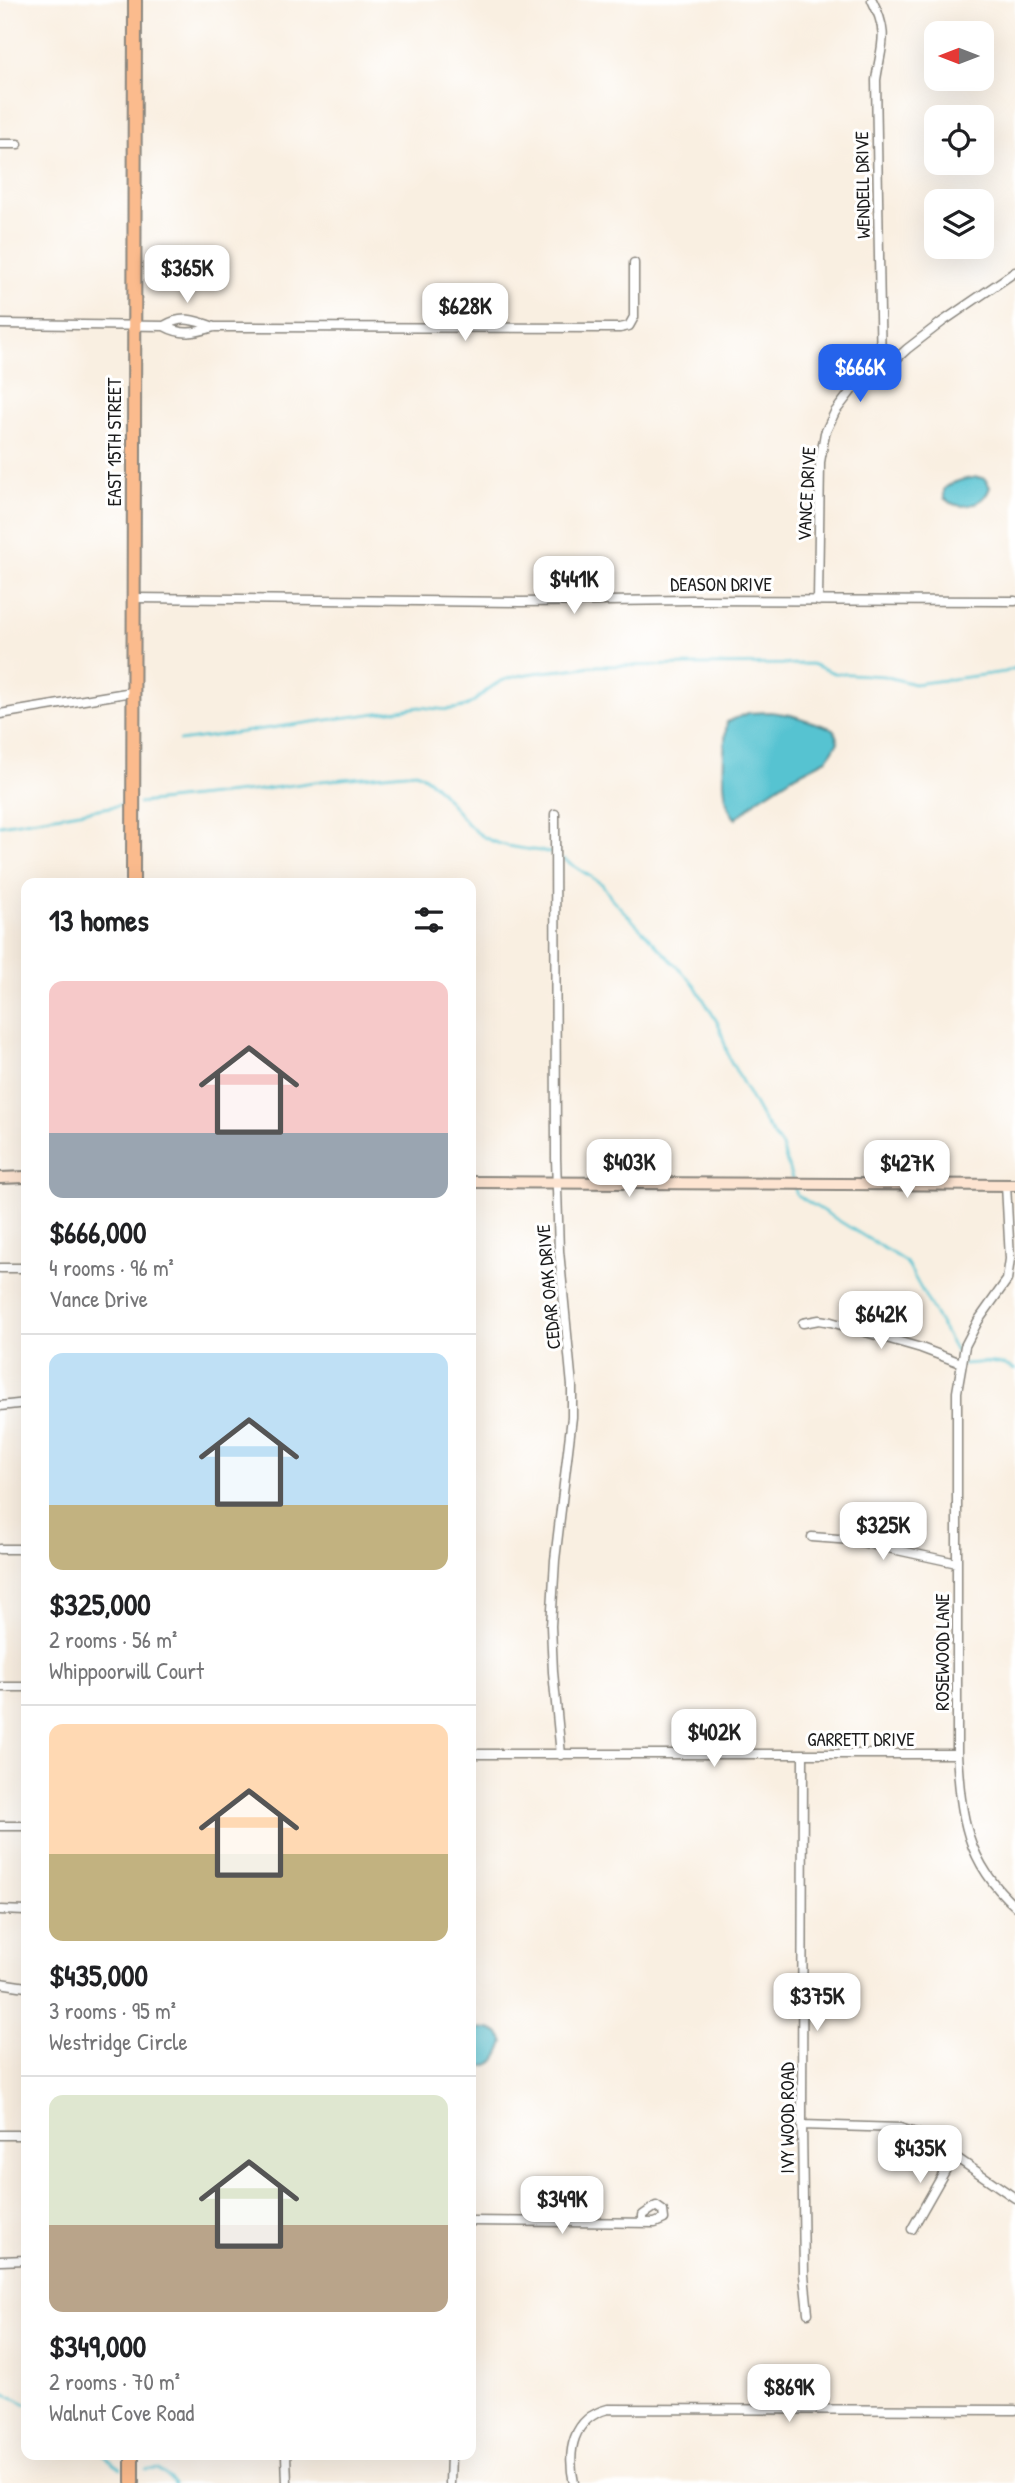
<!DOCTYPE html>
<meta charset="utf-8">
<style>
body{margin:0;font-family:"Patrick Hand",sans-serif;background:#f2f2f2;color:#202124;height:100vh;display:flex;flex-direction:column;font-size:26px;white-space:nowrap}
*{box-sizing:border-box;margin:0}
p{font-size:23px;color:#757577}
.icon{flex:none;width:38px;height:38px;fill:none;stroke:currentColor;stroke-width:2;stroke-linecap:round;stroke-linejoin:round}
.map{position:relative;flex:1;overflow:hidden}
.sheet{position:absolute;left:21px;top:878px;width:455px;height:1582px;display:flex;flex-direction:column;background:#fff;border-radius:14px;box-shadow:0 7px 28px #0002}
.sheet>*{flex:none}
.needle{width:46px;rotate:270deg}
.buttons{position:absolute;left:924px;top:21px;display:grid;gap:14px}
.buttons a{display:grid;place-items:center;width:70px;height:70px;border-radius:14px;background:#fff;box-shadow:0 7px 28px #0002;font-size:35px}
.price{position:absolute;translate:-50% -60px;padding:0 16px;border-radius:14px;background:#fff;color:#222;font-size:23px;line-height:46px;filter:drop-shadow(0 2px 4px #0008)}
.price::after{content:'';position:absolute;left:50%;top:42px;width:21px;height:16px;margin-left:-10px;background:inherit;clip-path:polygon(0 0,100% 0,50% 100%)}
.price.current{background:#2563eb;color:#fff}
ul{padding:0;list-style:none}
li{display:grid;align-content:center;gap:14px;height:371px;padding:0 28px}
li+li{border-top:2px solid #e0e0e0}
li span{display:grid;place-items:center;height:217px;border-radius:14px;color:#555}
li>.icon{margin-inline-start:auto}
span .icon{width:126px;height:126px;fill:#fffc;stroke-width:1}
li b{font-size:30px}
h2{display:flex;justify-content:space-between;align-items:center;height:84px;padding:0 28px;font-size:30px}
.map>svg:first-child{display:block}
.water{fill:#57c3d1;stroke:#3a7076;stroke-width:2}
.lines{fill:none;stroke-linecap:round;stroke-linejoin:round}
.stream{stroke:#57c3d1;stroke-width:2.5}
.street-casing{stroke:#8a867e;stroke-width:11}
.secondary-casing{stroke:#8a867e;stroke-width:14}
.primary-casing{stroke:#8a867e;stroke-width:16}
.street{stroke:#fff;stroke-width:8}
.secondary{stroke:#fde4d1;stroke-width:10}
.primary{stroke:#fbbb8d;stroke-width:12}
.labels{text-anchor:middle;stroke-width:6;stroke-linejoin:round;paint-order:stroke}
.street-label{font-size:19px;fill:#1c1c1c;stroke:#fff}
</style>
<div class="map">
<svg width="1015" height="2483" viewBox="0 0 1015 2483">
<rect width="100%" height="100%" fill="#fff"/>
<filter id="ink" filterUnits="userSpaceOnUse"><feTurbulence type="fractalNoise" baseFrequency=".0143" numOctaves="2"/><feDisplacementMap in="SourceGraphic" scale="14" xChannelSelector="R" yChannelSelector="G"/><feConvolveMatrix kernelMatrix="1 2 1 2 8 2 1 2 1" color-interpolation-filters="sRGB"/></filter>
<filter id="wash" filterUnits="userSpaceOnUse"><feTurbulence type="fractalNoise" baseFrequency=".00686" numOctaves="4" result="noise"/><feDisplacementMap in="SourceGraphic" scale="28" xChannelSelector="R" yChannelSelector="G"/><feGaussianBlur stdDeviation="1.57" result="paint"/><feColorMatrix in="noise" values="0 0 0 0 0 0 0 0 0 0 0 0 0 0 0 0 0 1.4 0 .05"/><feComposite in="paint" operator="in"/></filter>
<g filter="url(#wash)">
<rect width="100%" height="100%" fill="#f9efe1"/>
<path class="water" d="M978 477 985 479 990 487C984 506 959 512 944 498V489C954 480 966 479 978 477Z
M770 712 791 715 834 729 838 742 827 759 792 777 758 799 736 819C718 804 724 744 727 722L748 713Z
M471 2029C485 2028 498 2027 504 2042 497 2063 493 2066 471 2068Z"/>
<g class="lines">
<path class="stream" d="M179 741 420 707C435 709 453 712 468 705 480 699 489 685 504 680 531 670 562 672 590 666L812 664 834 673 884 676 914 684 1005 672 1015 668
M139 803 252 791 321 781 416 772C444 785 455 816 478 833 499 849 528 848 552 853
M0 825 129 804
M563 859 602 884 612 899 694 984 719 1025 729 1058 763 1120 782 1147 792 1179
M794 1186 797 1195 906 1262 960 1359
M964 1364C981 1362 1000 1360 1015 1370
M0 2391 26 2404
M103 2455 121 2468
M146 2470 158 2469 175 2483"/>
</g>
</g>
<g filter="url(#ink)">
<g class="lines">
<g class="street-casing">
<path id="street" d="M872 0C890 35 881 45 876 80L881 373
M0 144H18
M0 324 164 326C182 336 195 333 214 327L620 328 629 326 634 317V263
M164 326C182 315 195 320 214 327
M133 598 520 602 691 600 1015 601
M818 601 820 462 825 433 835 412 855 386 881 373 907 349 942 322 1015 272
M0 714 132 692
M555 814 556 1158 559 1251 572 1386V1417L555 1560 551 1626 553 1672 561 1755
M1006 1185 1010 1259 1007 1280 978 1321 965 1346 957 1392V1754C961 1816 966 1862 1015 1906
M0 1268H26
M803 1323 819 1320 831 1322 921 1348 961 1363
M0 1406 26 1403
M812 1537 851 1540 957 1563
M0 1549H26
M0 1687H26
M471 1754H957
M803 1754 802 2125 804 2275 808 2313
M0 1826H26
M0 1910 26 1911
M0 1983 26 1987
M802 2125 900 2128 925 2136 1015 2198
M0 2135H26
M471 2221 655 2223 664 2219 663 2211 656 2206 643 2215V2223
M912 2229 954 2155
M0 2261 26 2260
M286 2455 287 2483
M450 2483 451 2455
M574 2483C567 2452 572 2418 608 2409L1015 2410"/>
</g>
<g class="secondary-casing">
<path id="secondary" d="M0 1178 26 1177
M471 1182 1015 1185"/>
</g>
<g class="primary-casing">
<path id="primary" d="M133 884 135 0
M132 2455V2483"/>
</g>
<use href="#street" class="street"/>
<use href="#secondary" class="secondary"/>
<use href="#primary" class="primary"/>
</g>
</g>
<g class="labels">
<g class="street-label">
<text transform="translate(862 185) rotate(-91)" y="7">WENDELL DRIVE</text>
<text transform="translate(114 442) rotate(-90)" y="7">EAST 15TH STREET</text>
<text transform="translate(806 494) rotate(-87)" y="7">VANCE DRIVE</text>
<text x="721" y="591">DEASON DRIVE</text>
<text transform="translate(548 1287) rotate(-95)" y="7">CEDAR OAK DRIVE</text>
<text transform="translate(942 1652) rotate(-90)" y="7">ROSEWOOD LANE</text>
<text x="861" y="1746">GARRETT DRIVE</text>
<text transform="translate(787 2118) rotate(-90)" y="7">IVY WOOD ROAD</text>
</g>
</g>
</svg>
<div class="buttons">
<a><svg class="needle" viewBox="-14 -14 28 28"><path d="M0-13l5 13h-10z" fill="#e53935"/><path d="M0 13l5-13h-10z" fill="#757577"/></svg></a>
<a><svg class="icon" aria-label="locate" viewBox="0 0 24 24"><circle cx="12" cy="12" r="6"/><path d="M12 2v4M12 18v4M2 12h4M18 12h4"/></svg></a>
<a><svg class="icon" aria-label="layers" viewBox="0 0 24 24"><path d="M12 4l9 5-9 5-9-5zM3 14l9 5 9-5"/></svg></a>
</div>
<b class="price" style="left:187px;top:305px">$365K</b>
<b class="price" style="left:465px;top:343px">$628K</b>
<b class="price current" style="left:860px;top:404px">$666K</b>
<b class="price" style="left:574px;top:616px">$441K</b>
<b class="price" style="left:629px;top:1199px">$403K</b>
<b class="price" style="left:907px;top:1200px">$427K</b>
<b class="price" style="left:881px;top:1351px">$642K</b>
<b class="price" style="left:883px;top:1562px">$325K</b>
<b class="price" style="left:714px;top:1769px">$402K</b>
<b class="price" style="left:817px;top:2033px">$375K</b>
<b class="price" style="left:920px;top:2185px">$435K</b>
<b class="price" style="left:562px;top:2236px">$349K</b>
<b class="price" style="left:789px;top:2424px">$869K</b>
<section class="sheet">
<h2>13 homes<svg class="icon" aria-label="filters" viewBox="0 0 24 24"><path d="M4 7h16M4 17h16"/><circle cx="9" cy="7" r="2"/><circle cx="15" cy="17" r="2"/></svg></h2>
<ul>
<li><span style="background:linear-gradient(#f6c9c9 70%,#9aa5b1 0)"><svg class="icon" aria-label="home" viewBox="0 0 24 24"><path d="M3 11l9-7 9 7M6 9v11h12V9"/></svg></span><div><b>$666,000</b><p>4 rooms · 96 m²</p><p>Vance Drive</p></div></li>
<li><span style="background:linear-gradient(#bfe0f5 70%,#c2b280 0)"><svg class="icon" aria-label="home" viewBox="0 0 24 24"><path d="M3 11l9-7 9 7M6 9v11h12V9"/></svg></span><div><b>$325,000</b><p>2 rooms · 56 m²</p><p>Whippoorwill Court</p></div></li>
<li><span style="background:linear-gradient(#ffd9b3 60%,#c2b280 0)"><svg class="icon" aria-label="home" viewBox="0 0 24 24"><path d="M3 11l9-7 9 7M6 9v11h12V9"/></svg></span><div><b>$435,000</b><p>3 rooms · 95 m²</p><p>Westridge Circle</p></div></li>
<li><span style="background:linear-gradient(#dfe7d0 60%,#b9a48a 0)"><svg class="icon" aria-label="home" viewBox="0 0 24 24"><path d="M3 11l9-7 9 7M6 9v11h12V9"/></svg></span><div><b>$349,000</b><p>2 rooms · 70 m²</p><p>Walnut Cove Road</p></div></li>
</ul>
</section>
</div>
